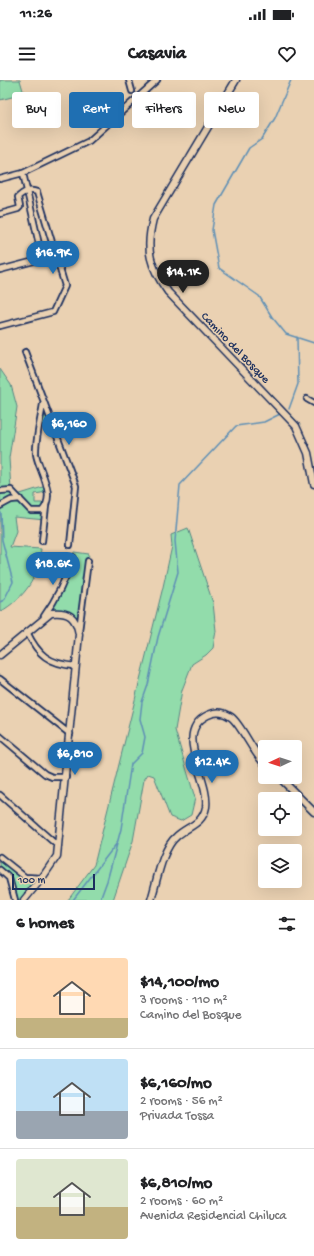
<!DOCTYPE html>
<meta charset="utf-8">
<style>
body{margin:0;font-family:"Gochi Hand",sans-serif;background:#f6f6f6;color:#202124;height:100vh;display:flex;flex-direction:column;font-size:15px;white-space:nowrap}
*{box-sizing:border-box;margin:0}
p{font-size:13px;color:#757577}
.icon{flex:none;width:22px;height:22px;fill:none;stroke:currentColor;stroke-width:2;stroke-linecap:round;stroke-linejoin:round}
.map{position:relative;height:820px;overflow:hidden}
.drawer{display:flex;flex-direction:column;background:#fff;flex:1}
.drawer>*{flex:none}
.hud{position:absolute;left:12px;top:12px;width:290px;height:36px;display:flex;gap:8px}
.needle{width:26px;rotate:266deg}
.tools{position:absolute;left:258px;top:660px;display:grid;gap:8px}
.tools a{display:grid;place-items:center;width:44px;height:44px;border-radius:4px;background:#fff;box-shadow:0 4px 16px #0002;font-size:20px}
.scale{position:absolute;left:12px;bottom:10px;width:83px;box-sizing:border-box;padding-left:4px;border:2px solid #1b2f5e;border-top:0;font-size:11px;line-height:14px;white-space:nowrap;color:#1b2f5e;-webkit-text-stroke:3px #ead1b2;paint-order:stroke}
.price{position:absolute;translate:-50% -34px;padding:0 9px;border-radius:14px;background:#1f6fb2;color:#fff;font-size:13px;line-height:26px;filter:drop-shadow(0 1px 2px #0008)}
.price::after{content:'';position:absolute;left:50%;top:24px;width:12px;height:9px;margin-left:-6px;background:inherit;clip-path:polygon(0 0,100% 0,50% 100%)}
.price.selected{background:#222;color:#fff}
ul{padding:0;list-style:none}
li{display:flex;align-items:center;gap:12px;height:100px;padding:0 16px}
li+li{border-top:1px solid #e0e0e0}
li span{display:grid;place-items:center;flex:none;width:112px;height:80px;border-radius:4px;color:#555}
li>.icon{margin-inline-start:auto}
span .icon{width:48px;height:48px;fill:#fffc;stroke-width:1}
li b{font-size:17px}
h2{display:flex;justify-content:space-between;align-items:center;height:48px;padding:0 16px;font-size:17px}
.tag{padding:0 14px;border-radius:4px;background:#fff;box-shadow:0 4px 16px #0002;font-size:14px;line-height:36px}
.tag.selected{background:#1f6fb2;color:#fff}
.status{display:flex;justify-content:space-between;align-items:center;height:28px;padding:0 20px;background:#fff;direction:ltr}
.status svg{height:11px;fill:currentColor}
header{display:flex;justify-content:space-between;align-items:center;height:52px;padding:0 16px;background:#fff;font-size:18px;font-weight:800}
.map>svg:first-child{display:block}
.green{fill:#92dcab;stroke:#568684}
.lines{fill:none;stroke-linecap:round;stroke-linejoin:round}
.stream{stroke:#5f8fb5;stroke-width:1.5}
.minor-casing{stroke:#1b2f5e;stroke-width:8}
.tertiary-casing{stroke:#1b2f5e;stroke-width:9}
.minor{stroke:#ead1b2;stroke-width:4.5}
.tertiary{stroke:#ead1b2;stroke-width:6}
.labels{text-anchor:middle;stroke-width:3;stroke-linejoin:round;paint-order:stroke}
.street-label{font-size:12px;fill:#1b2f5e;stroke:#ead1b2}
</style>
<div class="status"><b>11:26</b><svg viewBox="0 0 49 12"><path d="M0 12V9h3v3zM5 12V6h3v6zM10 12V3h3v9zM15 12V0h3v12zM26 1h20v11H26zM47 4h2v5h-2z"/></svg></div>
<header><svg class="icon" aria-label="menu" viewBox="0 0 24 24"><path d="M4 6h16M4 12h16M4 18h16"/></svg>Casavia<svg class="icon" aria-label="heart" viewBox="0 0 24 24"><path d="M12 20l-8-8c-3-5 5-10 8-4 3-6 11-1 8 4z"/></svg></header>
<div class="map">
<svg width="314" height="820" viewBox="0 0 314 820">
<rect width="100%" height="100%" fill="#ead1b2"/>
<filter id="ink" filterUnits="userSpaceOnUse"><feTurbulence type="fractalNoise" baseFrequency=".025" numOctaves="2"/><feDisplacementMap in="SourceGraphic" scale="8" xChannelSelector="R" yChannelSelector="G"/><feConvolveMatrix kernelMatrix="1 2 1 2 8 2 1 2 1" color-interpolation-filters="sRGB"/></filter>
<g filter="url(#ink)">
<path class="green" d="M0 0H20L24 14 0 20Z
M0 289 11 305 17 327 9 378 11 410 17 415 46 406 47 412 35 414V423H47L45 440 14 437 16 451 10 467 41 469C38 499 25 517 0 532Z
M43 322 52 344 40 349Z
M188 448 213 523 216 551 213 568 206 575 192 584 182 610 175 650 195 718 191 735 181 741 170 737 154 696 148 694 144 700 133 761 113 820H68L94 785 163 507 172 466 171 455Z
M74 472 89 474 81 527 79 554 77 544 61 532 43 539 65 500Z
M0 777 25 797 42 798 24 820H15L9 798 0 790Z"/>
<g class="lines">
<path class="stream" d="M291 0 275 38 262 59 249 68 216 125 212 150 219 188 259 216 272 237 286 254 314 263
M289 329 298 304 297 257
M0 522 4 520 13 502 2 460 1 433
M73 820 117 763
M100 820 107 801 121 749 131 684 142 673 145 657 140 639 142 622 148 605 158 557 178 492 175 461 180 405 236 346 264 342 280 334"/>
<g class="minor-casing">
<path id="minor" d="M129 0 132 11
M0 99 23 93 89 61 157 0
M0 134 18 129 20 127 18 117C23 112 30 109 37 112L65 206 53 232 0 246
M0 190 38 180 42 178 23 93
M25 272 76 406 70 465
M307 319 314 323
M0 411 11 410 31 431H42C57 414 39 392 36 374 35 362 41 337 43 324
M0 426 11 420 20 419
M42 461 46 426
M44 536C58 517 66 499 73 477
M79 551 88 481
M27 552C38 575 49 584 75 586
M0 599 70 654
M0 656 45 694 52 697H66
M0 715 58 766
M0 777 25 797 42 798
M0 790 9 798 15 820"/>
</g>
<g class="tertiary-casing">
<path id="tertiary" d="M236 0 153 139C145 170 150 187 168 212L296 346 308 373 314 404
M0 575 51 533C69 531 76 537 79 554L57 776 42 798 24 820
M279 697 314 732
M151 820C157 801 162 768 177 756 188 746 203 744 206 727 210 699 172 652 208 635 216 631 224 632 231 637 241 644 253 673 265 684"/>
</g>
<use href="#minor" class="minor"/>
<use href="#tertiary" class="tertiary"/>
</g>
</g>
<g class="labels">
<g class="street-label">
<text transform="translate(236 267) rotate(46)" y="4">Camino del Bosque</text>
</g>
</g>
</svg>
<div class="tools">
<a><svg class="needle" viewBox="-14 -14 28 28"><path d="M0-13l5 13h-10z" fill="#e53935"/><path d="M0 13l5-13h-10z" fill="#757577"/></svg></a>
<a><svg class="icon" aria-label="locate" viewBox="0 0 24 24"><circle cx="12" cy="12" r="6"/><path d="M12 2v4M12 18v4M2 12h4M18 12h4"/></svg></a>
<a><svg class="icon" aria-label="layers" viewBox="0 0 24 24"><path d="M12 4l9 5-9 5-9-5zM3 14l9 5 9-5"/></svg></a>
</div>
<div class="scale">100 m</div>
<b class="price" style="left:53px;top:195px">$16.9K</b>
<b class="price selected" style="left:183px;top:214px">$14.1K</b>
<b class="price" style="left:69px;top:366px">$6,160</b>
<b class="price" style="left:53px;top:506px">$18.6K</b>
<b class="price" style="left:75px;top:696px">$6,810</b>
<b class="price" style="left:212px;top:704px">$12.4K</b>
<div class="hud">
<a class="tag">Buy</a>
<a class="tag selected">Rent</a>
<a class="tag">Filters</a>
<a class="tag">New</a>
</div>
</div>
<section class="drawer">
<h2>6 homes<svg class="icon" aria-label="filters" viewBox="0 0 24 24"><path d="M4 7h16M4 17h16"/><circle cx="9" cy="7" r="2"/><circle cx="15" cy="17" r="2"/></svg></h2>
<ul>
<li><span style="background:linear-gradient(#ffd9b3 75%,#c2b280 0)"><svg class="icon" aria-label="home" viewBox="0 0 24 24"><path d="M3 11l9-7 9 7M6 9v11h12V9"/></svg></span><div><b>$14,100/mo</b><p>3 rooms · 110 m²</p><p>Camino del Bosque</p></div></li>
<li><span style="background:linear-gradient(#bfe0f5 65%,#9aa5b1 0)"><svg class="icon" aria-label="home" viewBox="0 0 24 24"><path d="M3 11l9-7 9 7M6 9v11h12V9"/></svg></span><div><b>$6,160/mo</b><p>2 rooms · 56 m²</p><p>Privada Tossa</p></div></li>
<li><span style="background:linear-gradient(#dfe7d0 60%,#c2b280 0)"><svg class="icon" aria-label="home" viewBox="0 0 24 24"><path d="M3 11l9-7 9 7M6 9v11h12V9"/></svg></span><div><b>$6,810/mo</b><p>2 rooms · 60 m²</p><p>Avenida Residencial Chiluca</p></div></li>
</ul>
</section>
